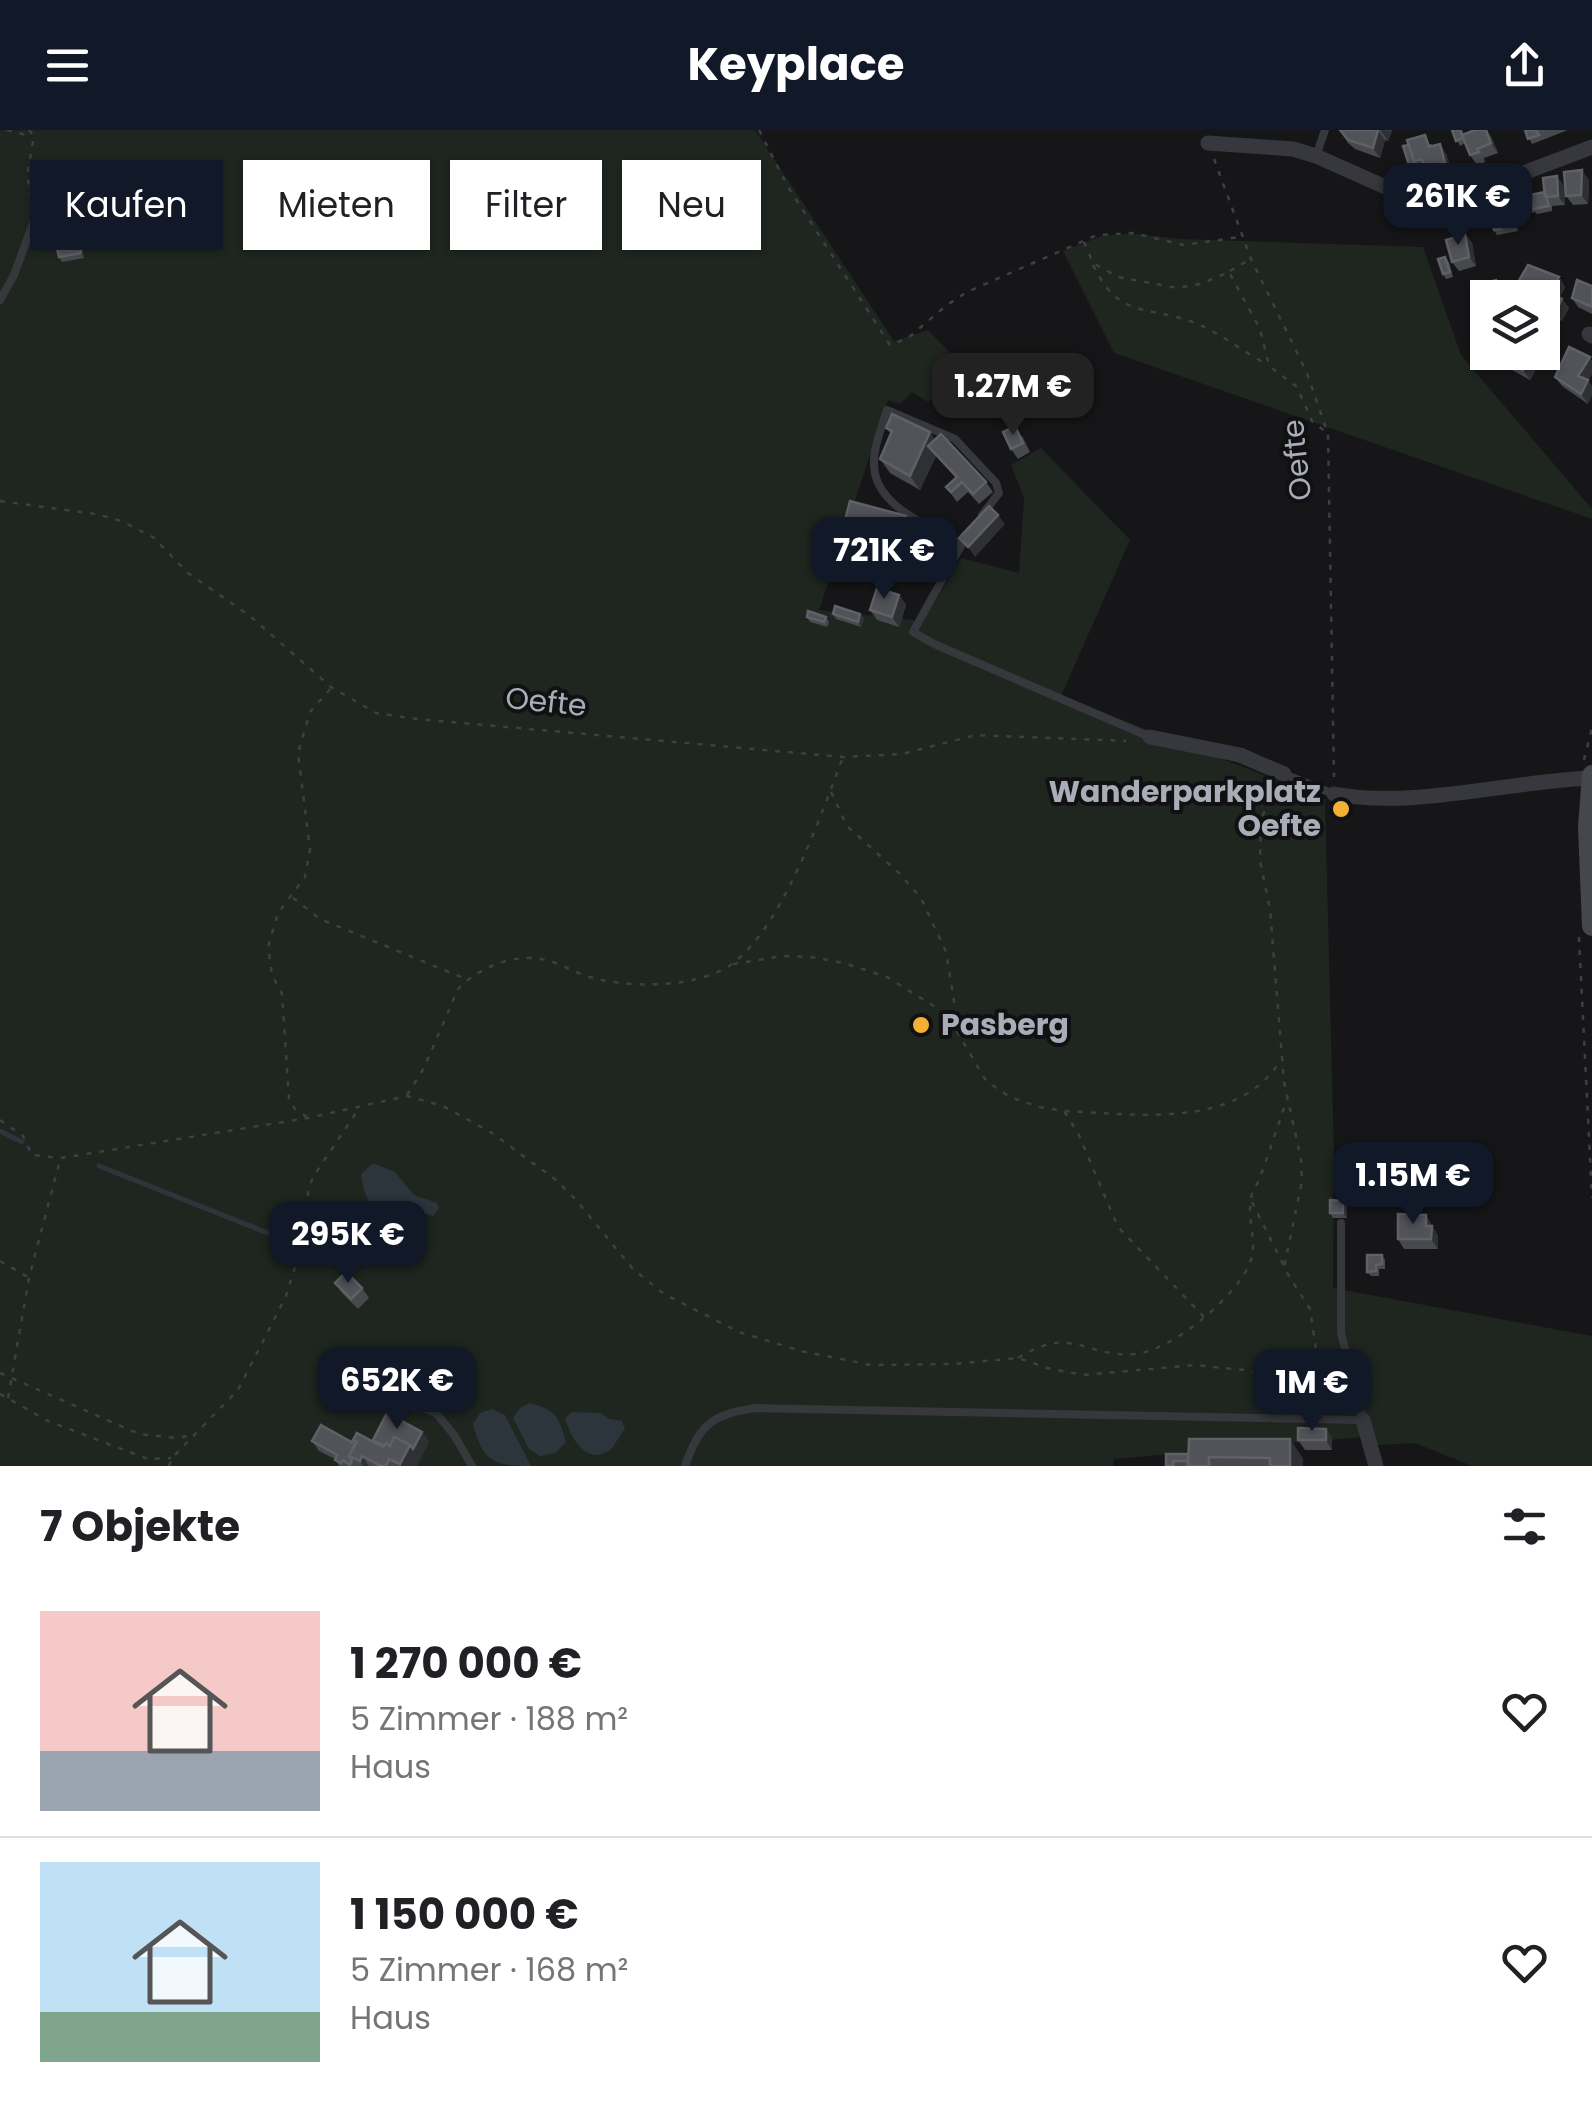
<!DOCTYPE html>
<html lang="de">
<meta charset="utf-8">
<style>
body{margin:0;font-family:Poppins,sans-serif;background:#f6f6f6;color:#202124;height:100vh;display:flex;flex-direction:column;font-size:38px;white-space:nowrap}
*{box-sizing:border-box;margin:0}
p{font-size:32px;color:#757577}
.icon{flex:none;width:55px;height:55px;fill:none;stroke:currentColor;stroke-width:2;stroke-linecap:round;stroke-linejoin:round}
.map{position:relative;height:1336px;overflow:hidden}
.drawer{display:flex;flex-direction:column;background:#fff;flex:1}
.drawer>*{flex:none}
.guide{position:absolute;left:30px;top:30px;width:1000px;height:90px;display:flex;gap:20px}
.tools{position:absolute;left:1470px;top:150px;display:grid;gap:20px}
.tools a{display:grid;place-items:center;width:90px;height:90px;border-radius:0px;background:#fff;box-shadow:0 2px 8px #0004;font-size:50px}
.price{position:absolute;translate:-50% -85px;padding:0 22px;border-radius:20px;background:#111827;color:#fff;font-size:32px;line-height:65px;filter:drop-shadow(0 2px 5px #0008)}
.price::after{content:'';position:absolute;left:50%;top:60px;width:30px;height:22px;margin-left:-15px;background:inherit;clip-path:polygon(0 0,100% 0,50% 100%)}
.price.on{background:#222;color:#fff}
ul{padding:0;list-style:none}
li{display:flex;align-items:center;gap:30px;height:250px;padding:0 40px}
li+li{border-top:2px solid #e0e0e0}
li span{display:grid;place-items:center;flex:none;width:280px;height:200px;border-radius:0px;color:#555}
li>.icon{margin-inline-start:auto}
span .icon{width:120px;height:120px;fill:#fffc;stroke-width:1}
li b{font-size:42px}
h2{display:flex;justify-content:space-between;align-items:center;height:120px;padding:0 40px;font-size:42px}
.pill{padding:0 35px;border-radius:0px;background:#fff;box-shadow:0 2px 8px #0004;font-size:35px;line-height:90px}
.pill.on{background:#111827;color:#fff}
header{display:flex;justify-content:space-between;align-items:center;height:130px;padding:0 40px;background:#111827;color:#fff;font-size:45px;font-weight:700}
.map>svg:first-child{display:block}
.green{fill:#1e261f}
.water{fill:#2c353c}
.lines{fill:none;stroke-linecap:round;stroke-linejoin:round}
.stream{stroke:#2c353c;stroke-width:5}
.path{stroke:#3d3f44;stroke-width:2.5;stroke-dasharray:5 8;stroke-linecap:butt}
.service{stroke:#37383d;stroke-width:8}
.minor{stroke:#37383d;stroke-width:15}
.secondary{stroke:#45474d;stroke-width:20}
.wall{fill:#47494d}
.shaded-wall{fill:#2f3033}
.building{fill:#525359;stroke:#5f6168;stroke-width:2.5}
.poi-dot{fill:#f2b134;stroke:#111113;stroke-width:4}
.labels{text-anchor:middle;stroke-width:8;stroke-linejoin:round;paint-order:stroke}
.street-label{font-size:30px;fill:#a8adb8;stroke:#111113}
.poi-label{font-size:30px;font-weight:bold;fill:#a8adb8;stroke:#111113;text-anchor:end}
</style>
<header><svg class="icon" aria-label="menu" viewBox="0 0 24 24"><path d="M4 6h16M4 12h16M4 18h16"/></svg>Keyplace<svg class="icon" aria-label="share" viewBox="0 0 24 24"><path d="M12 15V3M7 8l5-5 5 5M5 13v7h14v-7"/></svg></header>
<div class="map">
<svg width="1592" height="1336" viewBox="0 0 1592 1336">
<rect width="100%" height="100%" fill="#161618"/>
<path class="green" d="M0 0H755L894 211 928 200 996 270 983 282 951 251 928 272 912 262 900 274 888 270 819 480 923 491 961 428 1019 443 1024 368 1011 335 1041 318 1130 410 1061 566 1325 669 1334 1026 1333 1158 1592 1206V1336H1472L1415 1313 1378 1315 1362 1307 1114 1329 1113 1336H0Z
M1138 104 1180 109 1423 117 1461 225 1592 379V389L1114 223 1063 121 1104 105Z"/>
<path class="water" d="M373 1033 395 1042 414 1065 437 1073 439 1078 433 1086 411 1079C406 1082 401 1086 395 1087 372 1090 362 1060 361 1044Z
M530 1273C556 1280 559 1287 566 1312L555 1323 540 1326 529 1319 513 1288 520 1278Z
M492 1279 505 1285 531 1336C494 1336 483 1332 473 1294L480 1283Z
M571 1282 601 1283 609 1289 622 1291 625 1299C619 1305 616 1315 610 1320 585 1336 571 1307 565 1289Z"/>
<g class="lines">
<path class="stream" d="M0 1001 22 1012
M99 1036 293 1113"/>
<path class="path" d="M7 0 30 6
M29 0 34 6 27 45 33 75
M759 0 788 57 890 215 908 208 947 175 967 162 1097 105 1133 103 1184 115 1240 107
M1214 29 1251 129 1307 243 1328 304 1334 647
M1084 112 1093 133 1118 147 1177 158 1200 154 1229 142 1260 199 1269 236 1297 257 1312 291 1327 303
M1093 135C1119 188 1142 175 1190 191 1216 200 1242 221 1266 234
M1230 141 1249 130
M0 371 96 384 121 391 153 407 188 443 250 486 331 557 376 583 417 589 843 627 902 624 976 605 1126 611
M1584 630 1592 598
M1274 657 1261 690 1260 731 1270 779 1284 952 1301 1029 1302 1051 1284 1138 1310 1179 1320 1248 1348 1275
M831 662 847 696 900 744 921 768 946 822 959 901
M293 768 320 789 466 849
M1579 807 1592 1068
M733 834 783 826 811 827 844 833 887 847 937 878 950 890 985 949 995 957 1010 967 1039 977 1064 981 1078 1003 1118 1097 1204 1187
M407 965 424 938 458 859C478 838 512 824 541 829 556 831 569 840 584 845 623 859 698 859 732 834 783 796 821 685 843 627
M1065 981C1134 984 1238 1000 1280 931
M307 987 295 979 289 969 282 864 272 845 268 817 278 783 305 747 310 720 298 623 310 582 331 558
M0 990 23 1006 32 1025 61 1028 308 988 407 966 443 976 492 1003 556 1050 576 1070 633 1139 664 1164 739 1202 801 1221 871 1235 953 1234 1018 1228 1047 1238 1083 1245 1195 1235 1320 1248
M1252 1072 1284 1136
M0 1131 28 1147
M1018 1228C1072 1194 1085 1228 1135 1224 1172 1221 1240 1164 1251 1130 1257 1109 1247 1089 1251 1069 1252 1061 1258 1054 1260 1047 1270 1021 1278 994 1288 967
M0 1243 139 1304 176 1308 195 1305
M0 1264 48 1291 148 1329 171 1328
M8 1268 29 1148 60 1030
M169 1336 172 1328 238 1260 286 1166 306 1102 308 1062 313 1047 358 980"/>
<path class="service" d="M1316 26 1325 0
M0 170 14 145 35 88
M967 405 913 502 934 514 1150 607
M961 414C930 396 875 377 874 335 873 318 882 297 887 280L955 309 996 353 999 363 982 385
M1284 644 1334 664
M338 1258 376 1278 420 1277 436 1283 454 1305 472 1336
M685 1336C700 1294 711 1285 755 1278L1363 1290 1341 1203V1093"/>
<path class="minor" d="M1208 13 1293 19 1316 26 1410 68 1438 72 1473 62 1592 17
M1589 204 1592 206
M1150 607 1240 625 1284 644
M1334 664C1415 679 1509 651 1592 648
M1363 1290 1376 1336"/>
<path class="secondary" d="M1592 645 1588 697 1592 796"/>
</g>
<path class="wall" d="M1340 0H1391L1392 1 1388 11 1385 10 1380 28 1355 19 1348 13Z
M1452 0H1462L1464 4 1491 6 1498 23 1484 28 1485 32 1477 35 1470 25 1465 13 1460 16Z
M1525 0H1568L1532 14Z
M1432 14V16L1446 24 1452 42 1432 48 1426 39 1413 43 1410 38 1403 16Z
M1589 50 1588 74 1573 75 1566 66Z
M1525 52 1533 65 1564 56 1565 75 1552 76V81L1537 84 1535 82 1515 86 1518 101 1497 105 1494 100 1496 85Z
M65 55 68 60 70 74 41 77 37 72Z
M76 96 79 101 84 128 62 132 59 127Z
M1465 104 1472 113 1476 136 1459 141 1452 132Z
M1445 127 1449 132 1453 147 1446 149 1443 144Z
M1559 147 1565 157 1560 167 1569 178 1562 191 1543 181 1542 168H1538L1525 162 1518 152Z
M1592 156V184L1578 177 1572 168Z
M1500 222H1538L1531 235 1535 241 1530 250 1505 236 1498 226Z
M1592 244 1588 250V274L1562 256 1555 247Z
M886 298 935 310 986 352 993 362 979 374 968 362 957 372 946 357 956 348 936 326 920 360 890 343 880 329 891 304Z
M1022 306 1030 322 1018 329 1011 319Z
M845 390 916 400 912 419 855 405Z
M899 465 906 475 899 497 877 490 870 480Z
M833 484H860L864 489 861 497 836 489Z
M807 487H826L829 492 827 497 810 492Z
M1343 1071 1347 1075V1088H1333L1330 1083Z
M1426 1085 1438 1106V1119H1404L1398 1109Z
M1382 1125 1385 1130V1139H1379V1146H1371L1367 1142Z
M335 1153 362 1158 369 1168 358 1179 342 1163Z
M384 1248 373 1268 355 1259 348 1249Z
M1326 1299 1332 1308V1320H1305L1298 1310Z
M1290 1309 1303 1329V1336H1166V1324H1188Z
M353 1310 375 1313 373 1310 429 1311 417 1336H339L335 1329 319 1321 312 1311 355 1314Z"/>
<path class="shaded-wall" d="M1378 0 1385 10 1380 28 1373 18Z
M1382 0 1392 1 1388 11 1381 1Z
M1486 0 1491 6 1498 23 1491 13Z
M1440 14 1446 24 1452 42 1445 33Z
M1582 40 1589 50 1588 74 1581 65Z
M1557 46 1564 56 1565 75 1558 66Z
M1525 52 1532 61 1536 81 1529 72Z
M1508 76 1515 86 1518 101 1511 92Z
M76 96 79 101 84 128 81 123Z
M1465 104 1472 113 1476 136 1469 127Z
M1559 147 1565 157 1557 172 1550 162Z
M1496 150 1503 159 1506 168H1502Z
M1562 169 1569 178 1562 191 1555 182Z
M1526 222H1538L1531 235 1535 241 1530 250 1523 240V228Z
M1590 227 1592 231V244L1584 255 1578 246Z
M1588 250 1592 256V266L1588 274 1581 264Z
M930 302 940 317 928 316 936 326 920 360 910 346Z
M998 385 1005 394 975 427 968 417Z
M906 386 916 400 912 419 901 405Z
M899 465 906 475 899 497 892 487Z
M860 484 864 489 861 497 858 492Z
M1343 1071 1347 1075V1088L1343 1083Z
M1426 1085 1438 1106V1119L1431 1109 1426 1096Z
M377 1238 384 1248 373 1268 366 1259Z
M1326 1299 1332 1308V1320L1326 1310Z
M422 1302 429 1311 417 1336H401L400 1334 410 1315Z
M1290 1309 1303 1329V1336H1290Z
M362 1326 369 1336H363L360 1331 354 1328Z"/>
<path class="building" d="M1340 0H1378L1373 18 1348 10Z
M1452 0H1460L1463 8 1456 11Z
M1475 0H1486L1491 13 1477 19 1479 22 1470 25 1462 5Z
M1525 0H1536L1539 5 1528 9Z
M1425 5 1429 17 1440 14 1445 33 1425 38 1422 29 1414 31 1407 10Z
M1409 15 1414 31 1417 36 1410 38 1403 16Z
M1582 40 1581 65 1566 66 1564 42Z
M1557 46 1558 66 1545 67 1543 48Z
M1525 52 1529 72 1508 76 1511 92 1498 94 1490 59Z
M65 55 66 69 37 72 35 58Z
M1545 62 1549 76 1533 79 1530 65Z
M1496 85 1498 94 1501 99 1494 100 1491 86Z
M76 96 81 123 59 127 53 100Z
M1465 104 1469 127 1452 132 1446 110Z
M1445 127 1450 142 1443 144 1438 129Z
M1528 135 1559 147 1550 162 1562 169 1555 182 1542 175V168H1538L1542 161 1518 152Z
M1496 150 1502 168H1488V195H1485L1472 157Z
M1577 150 1592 156V177L1572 168Z
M1569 217 1590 227 1578 246 1588 250 1581 264 1555 247Z
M1500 222H1526L1523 228 1528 231 1523 240 1498 226Z
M892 284 930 302 910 346 880 329 892 301 886 298Z
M1015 296 1023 313 1011 319 1003 302Z
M941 304 986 352 973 364 962 352 951 362 946 357 957 347 928 316Z
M850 371 906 386 901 405 845 390Z
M989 376 998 385 968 417 959 408Z
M877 458 899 465 892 487 870 480Z
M835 476 860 484 858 492 833 484Z
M808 481 826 487 824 492 807 487Z
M1330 1070 1343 1071V1083H1330Z
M1398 1084 1426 1085V1096H1432L1431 1109H1398Z
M1367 1125H1382V1134L1376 1135V1141L1367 1142Z
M346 1142 362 1158 351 1169 335 1153Z
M359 1229 377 1238 366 1259 348 1249Z
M387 1283 422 1302 413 1319 410 1315 394 1307 390 1316 386 1313 384 1316 373 1310Z
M321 1295 355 1314 349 1326 352 1331 350 1335 343 1330 341 1333 335 1330 337 1325 312 1311Z
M1298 1298 1326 1299V1310H1298Z
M357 1303 383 1317 386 1313 390 1316 394 1307 410 1315 400 1334 389 1329 386 1336H381L362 1326 360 1331 349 1326 357 1312 353 1310Z
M1189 1309H1290V1336H1270V1328L1209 1327V1336H1188Z
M1166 1324H1188V1331H1173V1336H1166Z"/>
<g class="poi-dot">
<circle cx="1341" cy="679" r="10"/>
<circle cx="921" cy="895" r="10"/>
</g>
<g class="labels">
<g class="street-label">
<text transform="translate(1297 330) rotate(-96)" y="10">Oefte</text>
<text transform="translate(546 572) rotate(6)" y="10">Oefte</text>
</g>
<g class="poi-label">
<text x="1321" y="672">Wanderparkplatz<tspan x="1321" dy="34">Oefte</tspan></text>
<text x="941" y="905" text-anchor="start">Pasberg</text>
</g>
</g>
</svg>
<div class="tools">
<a><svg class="icon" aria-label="layers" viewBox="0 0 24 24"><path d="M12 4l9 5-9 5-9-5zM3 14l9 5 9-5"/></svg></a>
</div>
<b class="price" style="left:1458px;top:118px">261K €</b>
<b class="price on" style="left:1013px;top:308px">1.27M €</b>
<b class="price" style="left:884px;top:472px">721K €</b>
<b class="price" style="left:1413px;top:1097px">1.15M €</b>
<b class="price" style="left:348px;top:1156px">295K €</b>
<b class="price" style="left:397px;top:1302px">652K €</b>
<b class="price" style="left:1312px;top:1304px">1M €</b>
<div class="guide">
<a class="pill on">Kaufen</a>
<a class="pill">Mieten</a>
<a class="pill">Filter</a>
<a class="pill">Neu</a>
</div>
</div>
<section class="drawer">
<h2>7 Objekte<svg class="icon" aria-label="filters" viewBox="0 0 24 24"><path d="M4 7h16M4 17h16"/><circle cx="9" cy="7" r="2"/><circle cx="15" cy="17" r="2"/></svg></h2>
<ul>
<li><span style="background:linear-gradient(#f6c9c9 70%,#9aa5b1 0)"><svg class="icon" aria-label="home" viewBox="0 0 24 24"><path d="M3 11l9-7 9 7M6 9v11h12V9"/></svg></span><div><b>1 270 000 €</b><p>5 Zimmer · 188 m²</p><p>Haus</p></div><svg class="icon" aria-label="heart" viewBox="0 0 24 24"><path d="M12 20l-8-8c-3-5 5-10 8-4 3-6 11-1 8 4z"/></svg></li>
<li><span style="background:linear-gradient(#bfe0f5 75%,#7fa58c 0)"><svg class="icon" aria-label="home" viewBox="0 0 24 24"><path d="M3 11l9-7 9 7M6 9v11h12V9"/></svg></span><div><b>1 150 000 €</b><p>5 Zimmer · 168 m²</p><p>Haus</p></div><svg class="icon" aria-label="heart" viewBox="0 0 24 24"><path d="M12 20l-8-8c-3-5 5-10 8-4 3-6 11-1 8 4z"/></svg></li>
</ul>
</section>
